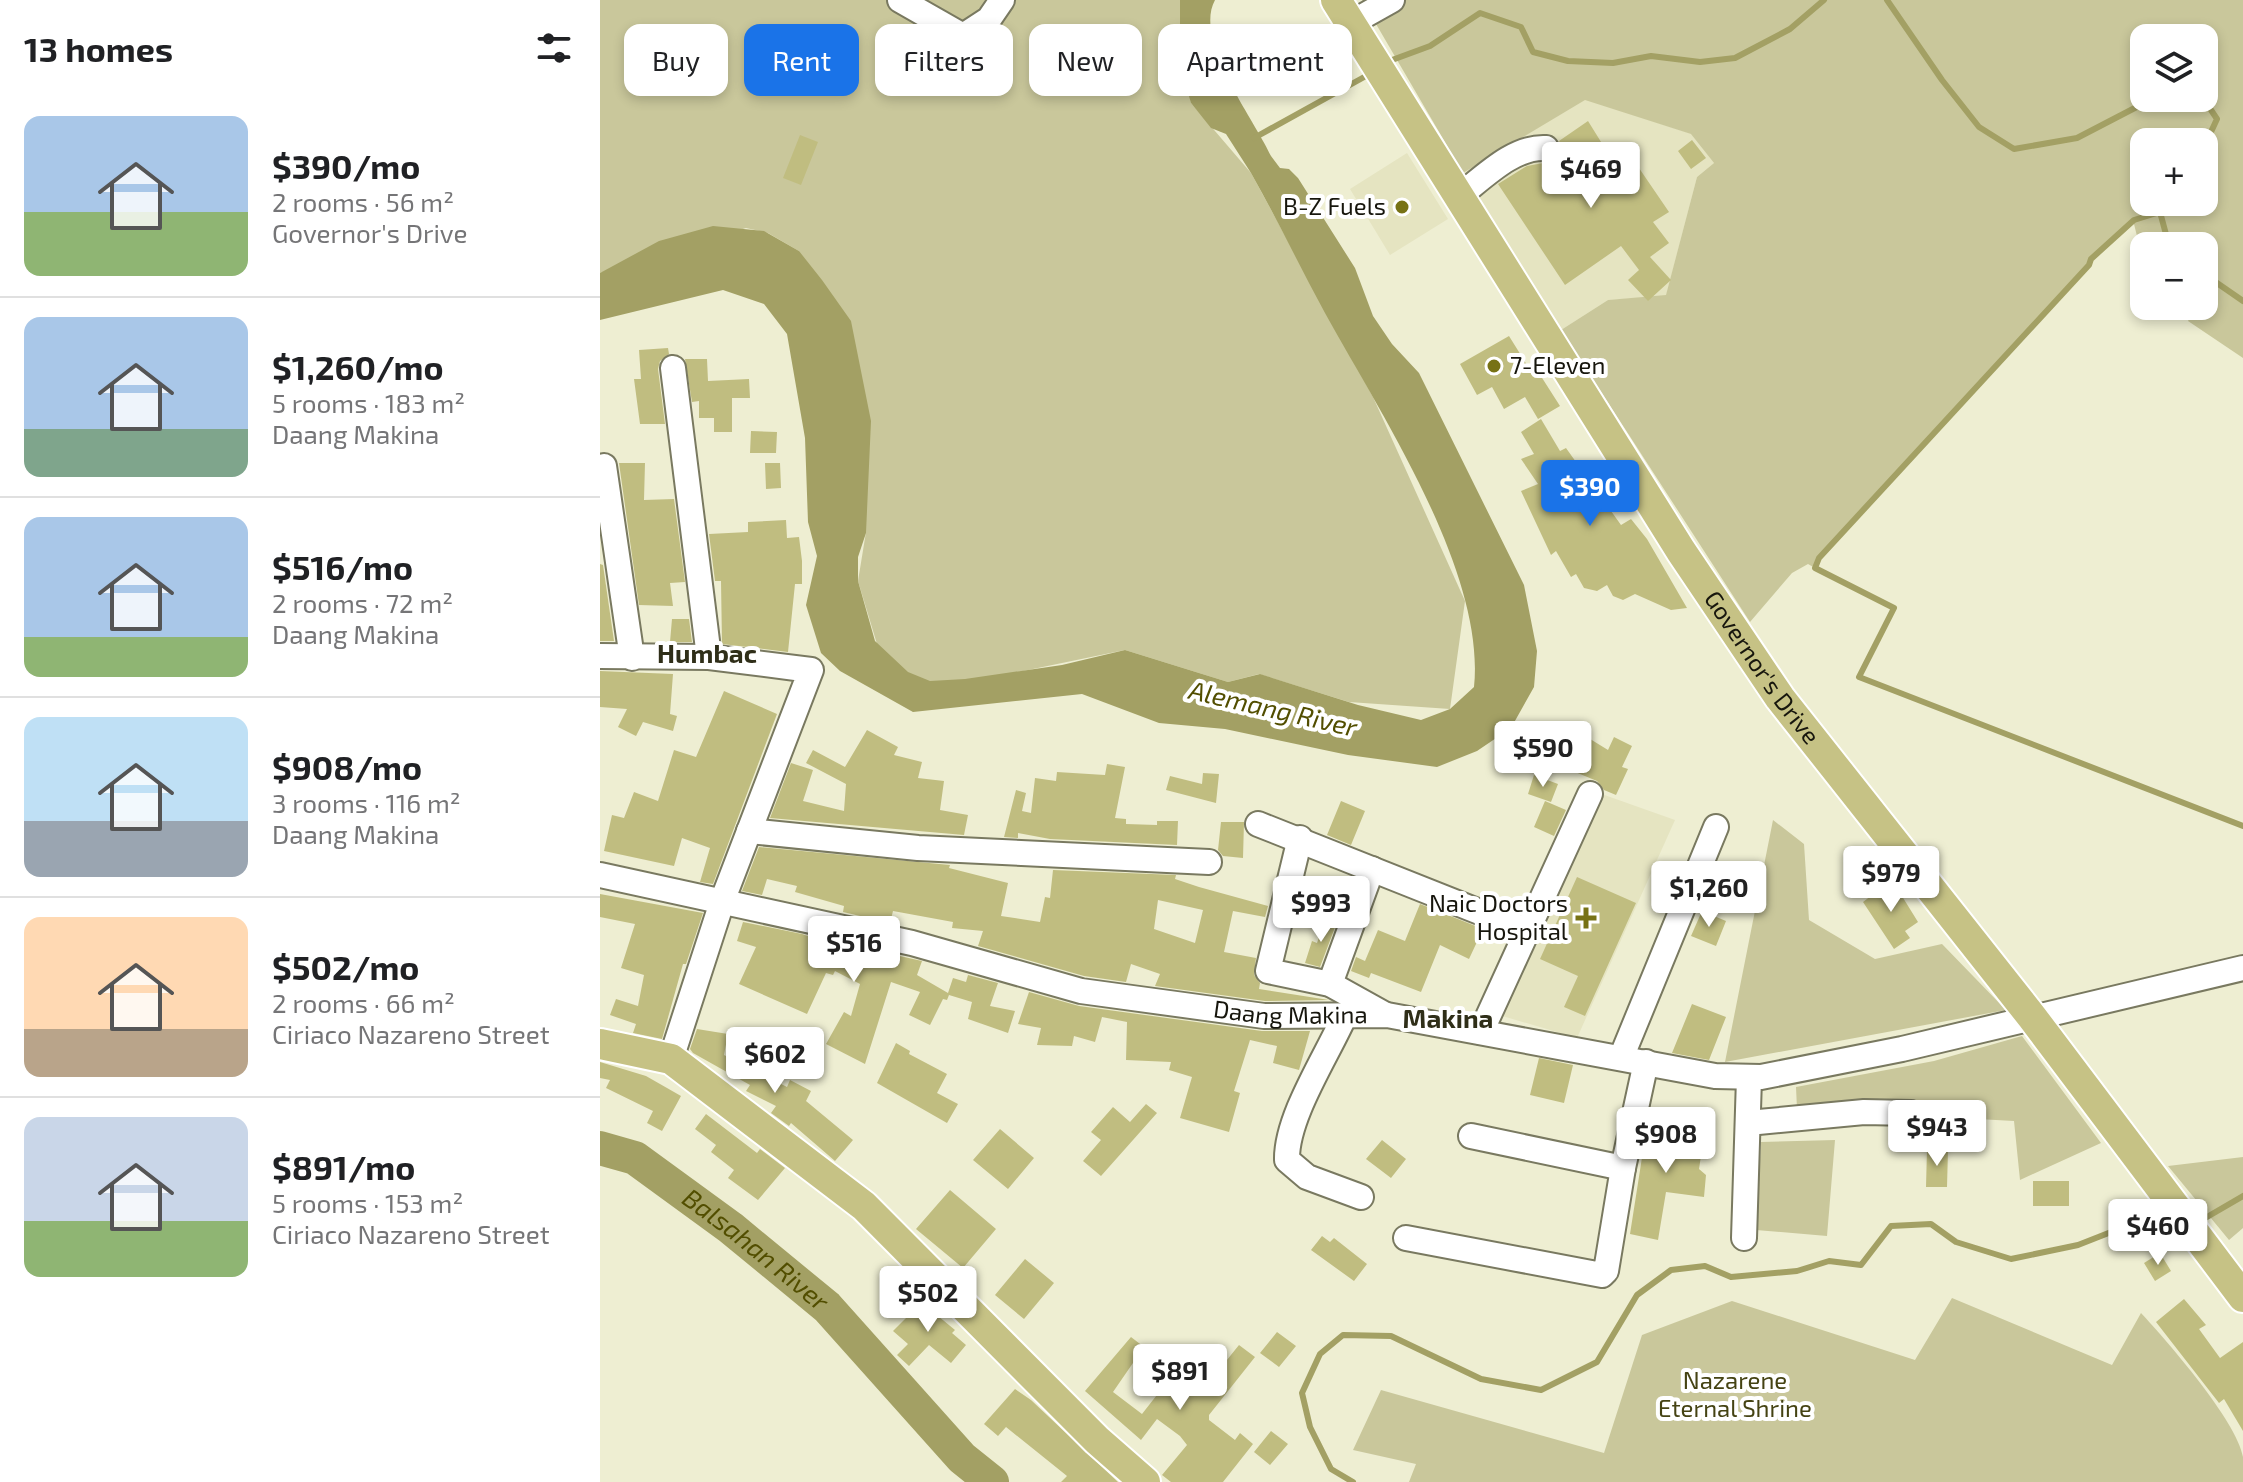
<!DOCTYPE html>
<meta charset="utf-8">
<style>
body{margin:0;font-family:"Exo 2",sans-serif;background:#f6f6f6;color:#202124;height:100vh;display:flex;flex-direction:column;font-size:30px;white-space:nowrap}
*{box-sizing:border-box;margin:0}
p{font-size:26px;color:#757577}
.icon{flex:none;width:44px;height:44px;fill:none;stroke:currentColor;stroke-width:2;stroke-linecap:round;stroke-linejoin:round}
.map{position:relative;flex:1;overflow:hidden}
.drawer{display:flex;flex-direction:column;background:#fff;width:600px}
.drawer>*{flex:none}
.banner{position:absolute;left:24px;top:24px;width:760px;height:72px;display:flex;gap:16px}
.buttons{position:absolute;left:1530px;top:24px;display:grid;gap:16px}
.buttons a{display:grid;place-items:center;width:88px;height:88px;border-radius:16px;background:#fff;box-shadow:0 4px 12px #0003;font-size:40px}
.price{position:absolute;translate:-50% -68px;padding:0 18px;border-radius:8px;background:#fff;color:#222;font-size:26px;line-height:52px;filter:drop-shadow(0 2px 4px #0008)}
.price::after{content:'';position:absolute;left:50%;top:48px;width:24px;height:18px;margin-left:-12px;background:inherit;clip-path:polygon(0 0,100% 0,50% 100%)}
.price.current{background:#1a73e8;color:#fff}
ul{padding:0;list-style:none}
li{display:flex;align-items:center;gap:24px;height:200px;padding:0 24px}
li+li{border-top:2px solid #e0e0e0}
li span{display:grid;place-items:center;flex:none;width:224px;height:160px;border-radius:16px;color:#555}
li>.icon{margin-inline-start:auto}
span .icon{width:96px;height:96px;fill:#fffc;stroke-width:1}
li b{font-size:34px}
h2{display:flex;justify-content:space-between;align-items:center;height:96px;padding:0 24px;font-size:34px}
.tag{padding:0 28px;border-radius:16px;background:#fff;box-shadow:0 4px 12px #0003;font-size:28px;line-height:72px}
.tag.current{background:#1a73e8;color:#fff}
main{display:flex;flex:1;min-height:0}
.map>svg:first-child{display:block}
.built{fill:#e5e4c1}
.green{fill:#c9c79b;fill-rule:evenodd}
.water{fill:#a3a064}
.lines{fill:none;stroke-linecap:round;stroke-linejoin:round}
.stream{stroke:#a3a064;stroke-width:6}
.river{stroke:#a3a064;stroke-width:34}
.building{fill:#c0bd80;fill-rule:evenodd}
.minor-casing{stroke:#797960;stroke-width:28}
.major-casing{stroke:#fff;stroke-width:34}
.minor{stroke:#fff;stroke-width:24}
.major{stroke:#c6c285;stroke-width:30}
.poi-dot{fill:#777215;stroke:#fff;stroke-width:3}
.labels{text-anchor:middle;stroke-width:8;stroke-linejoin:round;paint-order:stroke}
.poi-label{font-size:24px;fill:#17160d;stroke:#fff;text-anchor:end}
.street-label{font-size:24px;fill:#17160d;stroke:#fff}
.park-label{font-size:24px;fill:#454313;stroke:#fff}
.neighbourhood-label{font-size:26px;font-weight:bold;fill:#2f2e18;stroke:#fff}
.water-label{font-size:26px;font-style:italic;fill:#524e00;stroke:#fff}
</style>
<main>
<section class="drawer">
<h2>13 homes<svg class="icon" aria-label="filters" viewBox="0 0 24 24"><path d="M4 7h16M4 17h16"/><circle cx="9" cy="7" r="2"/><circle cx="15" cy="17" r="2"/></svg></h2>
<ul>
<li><span style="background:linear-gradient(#a9c7e8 60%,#8fb573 0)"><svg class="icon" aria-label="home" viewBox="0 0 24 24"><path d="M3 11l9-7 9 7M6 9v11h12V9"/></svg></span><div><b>$390/mo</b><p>2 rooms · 56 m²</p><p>Governor's Drive</p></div></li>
<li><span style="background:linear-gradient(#a9c7e8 70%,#7fa58c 0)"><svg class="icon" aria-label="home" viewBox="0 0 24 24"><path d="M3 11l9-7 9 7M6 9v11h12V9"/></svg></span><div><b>$1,260/mo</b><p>5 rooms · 183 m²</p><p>Daang Makina</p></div></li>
<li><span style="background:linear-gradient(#a9c7e8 75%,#8fb573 0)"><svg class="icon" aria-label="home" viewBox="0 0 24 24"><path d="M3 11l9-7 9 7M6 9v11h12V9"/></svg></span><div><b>$516/mo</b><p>2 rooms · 72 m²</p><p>Daang Makina</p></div></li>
<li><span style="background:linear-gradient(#bfe0f5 65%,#9aa5b1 0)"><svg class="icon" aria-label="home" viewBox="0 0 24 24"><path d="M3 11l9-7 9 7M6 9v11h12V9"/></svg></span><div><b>$908/mo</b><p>3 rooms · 116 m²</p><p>Daang Makina</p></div></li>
<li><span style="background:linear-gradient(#ffd9b3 70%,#b9a48a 0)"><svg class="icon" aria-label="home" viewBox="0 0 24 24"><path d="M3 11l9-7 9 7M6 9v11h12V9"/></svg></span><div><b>$502/mo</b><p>2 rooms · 66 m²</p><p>Ciriaco Nazareno Street</p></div></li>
<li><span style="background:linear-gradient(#c9d6e8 65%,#8fb573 0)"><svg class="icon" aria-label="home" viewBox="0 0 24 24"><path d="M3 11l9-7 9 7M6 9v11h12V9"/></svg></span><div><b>$891/mo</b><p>5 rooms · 153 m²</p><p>Ciriaco Nazareno Street</p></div></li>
</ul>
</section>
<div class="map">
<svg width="1643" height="1482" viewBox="0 0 1643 1482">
<rect width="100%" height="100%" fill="#eeeed2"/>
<path class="built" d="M985 99 1092 134 1114 163 1097 177 1066 296 1008 300 961 330 863 173Z
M807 153 848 219 790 255 750 189Z
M996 792 1075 820 977 1038 899 1015Z"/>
<path class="green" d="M0 0H580L591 103 651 173 773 397 865 601 850 709 749 702 659 674 628 682 525 650 322 692 277 644 258 581 266 532 199 251 168 233 146 228 0 273Z
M762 0H1643V358L1588 321 1596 306H1604V246H1544V264L1533 220 1491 259 1489 265 1219 558 1215 568 1208 564 1192 573 1150 622 961 330 1008 300 1066 295 1097 177 1114 163 1091 134 985 100 863 173ZM1544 38H1604V98H1544ZM1544 142H1604V202H1544Z
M1173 820 1204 844 1209 920 1275 959 1342 944 1406 1010 1125 1062Z
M1422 1036 1501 1143 1420 1180 1414 1121 1197 1109 1196 1087 1334 1061Z
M1235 1140 1227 1236 1156 1230 1161 1142Z
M1643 1157V1228L1629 1240 1568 1166Z
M1352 1298 1512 1365 1541 1313C1567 1341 1637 1421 1643 1457 1643 1465 1643 1474 1643 1482H809L816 1464 753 1450 781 1390 1004 1453 1042 1335 1132 1301 1315 1360Z"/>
<path class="water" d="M580 0H615C593 40 654 119 671 156L680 168 689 169 698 178 755 268 773 316 792 344 819 373 924 585 937 651 934 687 911 728 877 751 837 767 748 755 625 729 559 723 482 694 313 712 240 671 221 653 206 605 217 556 208 522 205 438 187 334 164 304 123 290 0 320V273L59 241 113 226 164 231 199 251 222 280 251 321 271 421 266 533 258 557V581L275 641 308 672 330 681 365 679 462 665 525 650 628 682 660 674 758 705 821 720 850 709 874 687C886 572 780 413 725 313 700 267 677 219 651 173L626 134 611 128 591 103 580 66Z"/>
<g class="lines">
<path class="stream" d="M1287 0 1342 80 1379 127 1414 149 1477 138 1554 98
M792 60 830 46 880 13 921 27 933 52 968 61 1013 63 1051 56 1100 62 1135 58 1190 29 1224 0
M1603 98 1617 119 1604 147
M654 138 766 76
M1567 202 1560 212 1567 238 1574 246
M1560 212 1534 220 1491 259 1489 265 1219 558 1215 568 1294 608 1259 677 1643 826
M1604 274 1643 301
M1607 1217 1643 1196
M753 1482 731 1469 710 1427 702 1393 720 1354 743 1335 791 1336 881 1379 941 1390 997 1362 1037 1295 1071 1270 1105 1266 1131 1277 1197 1271 1229 1261 1261 1265 1291 1226 1331 1224 1356 1242 1411 1259 1478 1245 1534 1223"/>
<path class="river" id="s1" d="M0 1148 35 1158 131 1228 227 1307 362 1458 392 1482"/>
</g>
<path class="building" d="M988 121 1011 158 1026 149 1069 212 1053 222 1069 243 1050 257 1071 280 1048 301 1028 280 1039 270 1021 246 965 285 898 184 927 166 954 161 969 162 959 141Z
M200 135 218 142 201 185 183 178Z
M1092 140 1106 158 1091 169 1078 151Z
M909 336 932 373 937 370 960 406 938 419 925 397 904 409 892 387 877 395 860 364Z
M68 348 69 354 60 361 58 369 65 424H40L34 379H41L39 350Z
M85 359H107L108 381 149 379 150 398H132V432H114V418H99V401L92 402Z
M941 419 960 451 966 448 1021 525 1031 519 1047 539 1087 608 1071 610 1035 594 1023 600 1013 596 1007 585 997 591 984 588 976 574 971 577 956 551 951 555 921 491 938 484 921 459 934 454 921 432Z
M151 431 177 432 176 453H150Z
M19 463H45L44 500 74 499 85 582 70 583 73 606 39 605Z
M165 463H180L181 488 166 489Z
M186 520 187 538 199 537 202 561V584H195L188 652 122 644 121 581H115L109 534 148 532V522Z
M0 564 3 565 14 641H0Z
M72 619H89L92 642H70Z
M0 671 73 674 70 714 77 716 73 731 43 722 36 736 18 727 27 709 0 707Z
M124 691 177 714 113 884 100 882 110 848 82 838 74 866 4 851 12 815 24 818 34 792 58 801 74 750 96 757Z
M267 730 298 747 294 755 322 762 318 778 344 781 340 810 368 815 364 835 170 818 191 763 213 770 203 801 244 811 246 784 206 763 213 750 245 767Z
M982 734 1008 750 1014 737 1032 746 1022 767 1028 769 1016 795 1004 790 997 781 963 767Z
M507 764 525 767 515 818 526 819V824L557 825V821H578L577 845 450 839 418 833V838L404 837 416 790 426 793 422 811 431 813 435 778 456 781 457 772 505 775Z
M603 773 619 774 616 803 566 790 570 776 602 784Z
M934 775 958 784 951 802 928 794Z
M741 801 765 811 751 845 727 835Z
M945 801 966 810 954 836 934 827Z
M621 822H644L643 858 623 856 618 850Z
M159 847 350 865 349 868 408 883 401 916 440 922 445 897 450 898 453 870 576 875 575 879 599 887 668 906 665 917 633 911 624 952 656 958 654 975 660 983 659 989 729 1000 665 1001 555 986 560 974 531 964 526 982 484 976 378 946 383 931 352 928 353 922 293 911 290 923 243 912 244 906 195 892 197 886 167 879 162 895 142 891ZM558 900 603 910 595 943 554 929Z
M977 877 1036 903 985 1016 964 1007 978 976 940 959Z
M1292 880 1318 922 1305 931 1310 938 1294 949 1263 902Z
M0 894 103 913 86 964H83L62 1039 33 1033 36 1024 10 1015 16 999 38 1006 44 975 21 968 35 924 0 917Z
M820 904 883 929 869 959 840 945 821 992 771 973 769 978 751 971 756 957 765 961 778 930 805 941Z
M1102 911 1126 921 1116 946 1091 936Z
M725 919 737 922 720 967 705 963 712 941 717 943Z
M143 922 202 934 245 949 246 944 322 961 317 975 348 993 353 978 366 982 368 975 398 983 390 1006 415 1011 408 1033 368 1019 372 1002 349 995 347 1000 343 999 330 1025 309 1015 320 992 291 982 265 1064 226 1044 244 1012 251 1016 260 984 235 971 233 975 226 973 207 1014 139 984 156 947 137 941Z
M429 992 479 1006 662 1031H710L699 1070 673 1063 677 1046 650 1040 634 1091 640 1093 629 1132 580 1118 592 1077 569 1070 571 1062 526 1060 527 1022 502 1017 495 1042 474 1036 472 1046 437 1045 441 1028 418 1024Z
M1092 1004 1126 1017 1109 1060 1072 1053Z
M97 1029 128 1034 124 1055 187 1087 190 1080 211 1091 206 1101 253 1140 235 1161 191 1123 189 1126 171 1113 176 1106 146 1091 150 1085 93 1053 90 1049Z
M296 1043 310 1051 309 1054 347 1074 337 1093 358 1104 347 1123 277 1083Z
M939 1058 973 1065 964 1103 930 1095Z
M0 1062 46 1076 81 1096 62 1131 47 1123 53 1111 6 1088 10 1080 0 1078Z
M546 1104 557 1113 501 1176 483 1161 501 1140 491 1132 513 1107 530 1122Z
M106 1114 157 1153 160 1149 185 1168 158 1200 128 1178 134 1170 111 1152 116 1145 95 1129Z
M1063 1114 1081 1116 1079 1136 1103 1143 1099 1169 1106 1175 1104 1197 1066 1192 1058 1240 1030 1234 1046 1132 1060 1134Z
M400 1129 434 1158 408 1189 373 1160Z
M782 1140 806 1159 791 1178 766 1159Z
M1327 1149 1348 1150 1347 1187H1326Z
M1433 1181H1469V1206H1433Z
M350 1190 396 1229 363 1268 316 1229Z
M722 1236 730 1242 734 1238 767 1264 754 1281 711 1250Z
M1560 1253 1571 1271 1555 1281 1544 1263Z
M425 1259 454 1283 424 1319 395 1295Z
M328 1296 343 1311 338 1316 355 1330 352 1333 366 1345 351 1363 329 1345 309 1366 297 1355 308 1344 293 1331Z
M1584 1299 1606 1325 1599 1329 1620 1358 1643 1342V1431L1624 1399 1619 1403 1556 1322Z
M677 1332 696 1346 679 1367 660 1353Z
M531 1337 544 1347 513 1392 542 1414 571 1377 550 1361 564 1345 581 1358 578 1362 606 1386 639 1345 655 1357 609 1415V1420L635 1440 640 1433 653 1444 623 1482H571L562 1475 587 1445 580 1436 557 1419 541 1440 485 1391Z
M415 1389 431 1400 518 1482H461L467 1476 406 1427 398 1436 384 1424Z
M671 1431 688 1444 670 1465 654 1452Z"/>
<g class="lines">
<g class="minor-casing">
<g id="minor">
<path d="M300 0 363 36 389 19 402 0"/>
<path d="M751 23 792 0"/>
<path d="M858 197C883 178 913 146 946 148"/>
<path d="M73 368 109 657"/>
<path d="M4 466 32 658"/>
<path d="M0 656 109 657 211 670 123 899 71 1059"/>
<path d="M658 824 925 930"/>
<path d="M149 831 318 848 609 862"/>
<path d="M700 838 668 971 730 984 784 1014"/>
<path id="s2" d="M0 875 312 943 481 991 664 1016 787 1015 1115 1076 1161 1077 1302 1049 1643 968"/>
<path d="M730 984 772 869"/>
<path d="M745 1015C727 1056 686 1117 687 1160L707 1177 761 1197"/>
<path d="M881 1032 990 794"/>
<path d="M1021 1058 1116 827"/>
<path d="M1148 1123 1264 1112 1311 1113"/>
<path d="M871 1136 1023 1168"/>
<path d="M806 1238 1002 1275 1006 1271 1023 1168 1046 1062"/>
<path d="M1144 1238 1149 1078"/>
</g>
</g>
<g class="major-casing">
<g id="major">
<path id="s3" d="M736 0 1081 551 1180 698 1432 1017 1643 1297"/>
<path d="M0 1044 71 1059 264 1206 497 1440 545 1482"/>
</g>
</g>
<use href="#minor" class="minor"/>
<use href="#major" class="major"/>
</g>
<g class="poi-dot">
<circle cx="802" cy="207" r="8"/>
<circle cx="894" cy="366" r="8"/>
<path d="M982 906h8v8h8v8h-8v8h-8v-8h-8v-8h8z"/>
</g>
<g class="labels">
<g class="poi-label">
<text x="786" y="215">B-Z Fuels</text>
<text x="910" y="374" text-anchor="start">7-Eleven</text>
<text x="968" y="912">Naic Doctors<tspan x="968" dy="28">Hospital</tspan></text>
</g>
<g class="street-label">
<text dy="8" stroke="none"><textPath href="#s3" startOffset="792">Governor's Drive</textPath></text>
<text dy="8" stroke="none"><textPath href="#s2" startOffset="706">Daang Makina</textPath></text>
</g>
<g class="park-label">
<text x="1135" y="1389">Nazarene<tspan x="1135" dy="28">Eternal Shrine</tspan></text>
</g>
<g class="neighbourhood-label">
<text x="107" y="663">Humbac</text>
<text x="848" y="1028">Makina</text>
</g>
<g class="water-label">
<text transform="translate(673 709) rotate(13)" y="9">Alemang River</text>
<text dy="9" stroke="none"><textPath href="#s1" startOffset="188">Balsahan River</textPath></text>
</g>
</g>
</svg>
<div class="buttons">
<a><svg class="icon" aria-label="layers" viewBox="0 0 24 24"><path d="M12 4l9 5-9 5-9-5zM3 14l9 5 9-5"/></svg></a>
<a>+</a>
<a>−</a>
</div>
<b class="price" style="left:991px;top:210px">$469</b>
<b class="price current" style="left:990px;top:528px">$390</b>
<b class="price" style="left:943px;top:789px">$590</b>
<b class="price" style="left:1291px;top:914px">$979</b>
<b class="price" style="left:1109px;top:929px">$1,260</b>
<b class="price" style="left:721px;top:944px">$993</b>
<b class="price" style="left:254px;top:984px">$516</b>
<b class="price" style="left:175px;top:1095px">$602</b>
<b class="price" style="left:1337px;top:1168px">$943</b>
<b class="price" style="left:1066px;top:1175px">$908</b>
<b class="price" style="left:1558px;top:1267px">$460</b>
<b class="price" style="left:328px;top:1334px">$502</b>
<b class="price" style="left:580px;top:1412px">$891</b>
<div class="banner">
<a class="tag">Buy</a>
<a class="tag current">Rent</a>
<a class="tag">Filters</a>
<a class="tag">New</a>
<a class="tag">Apartment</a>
</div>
</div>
</main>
